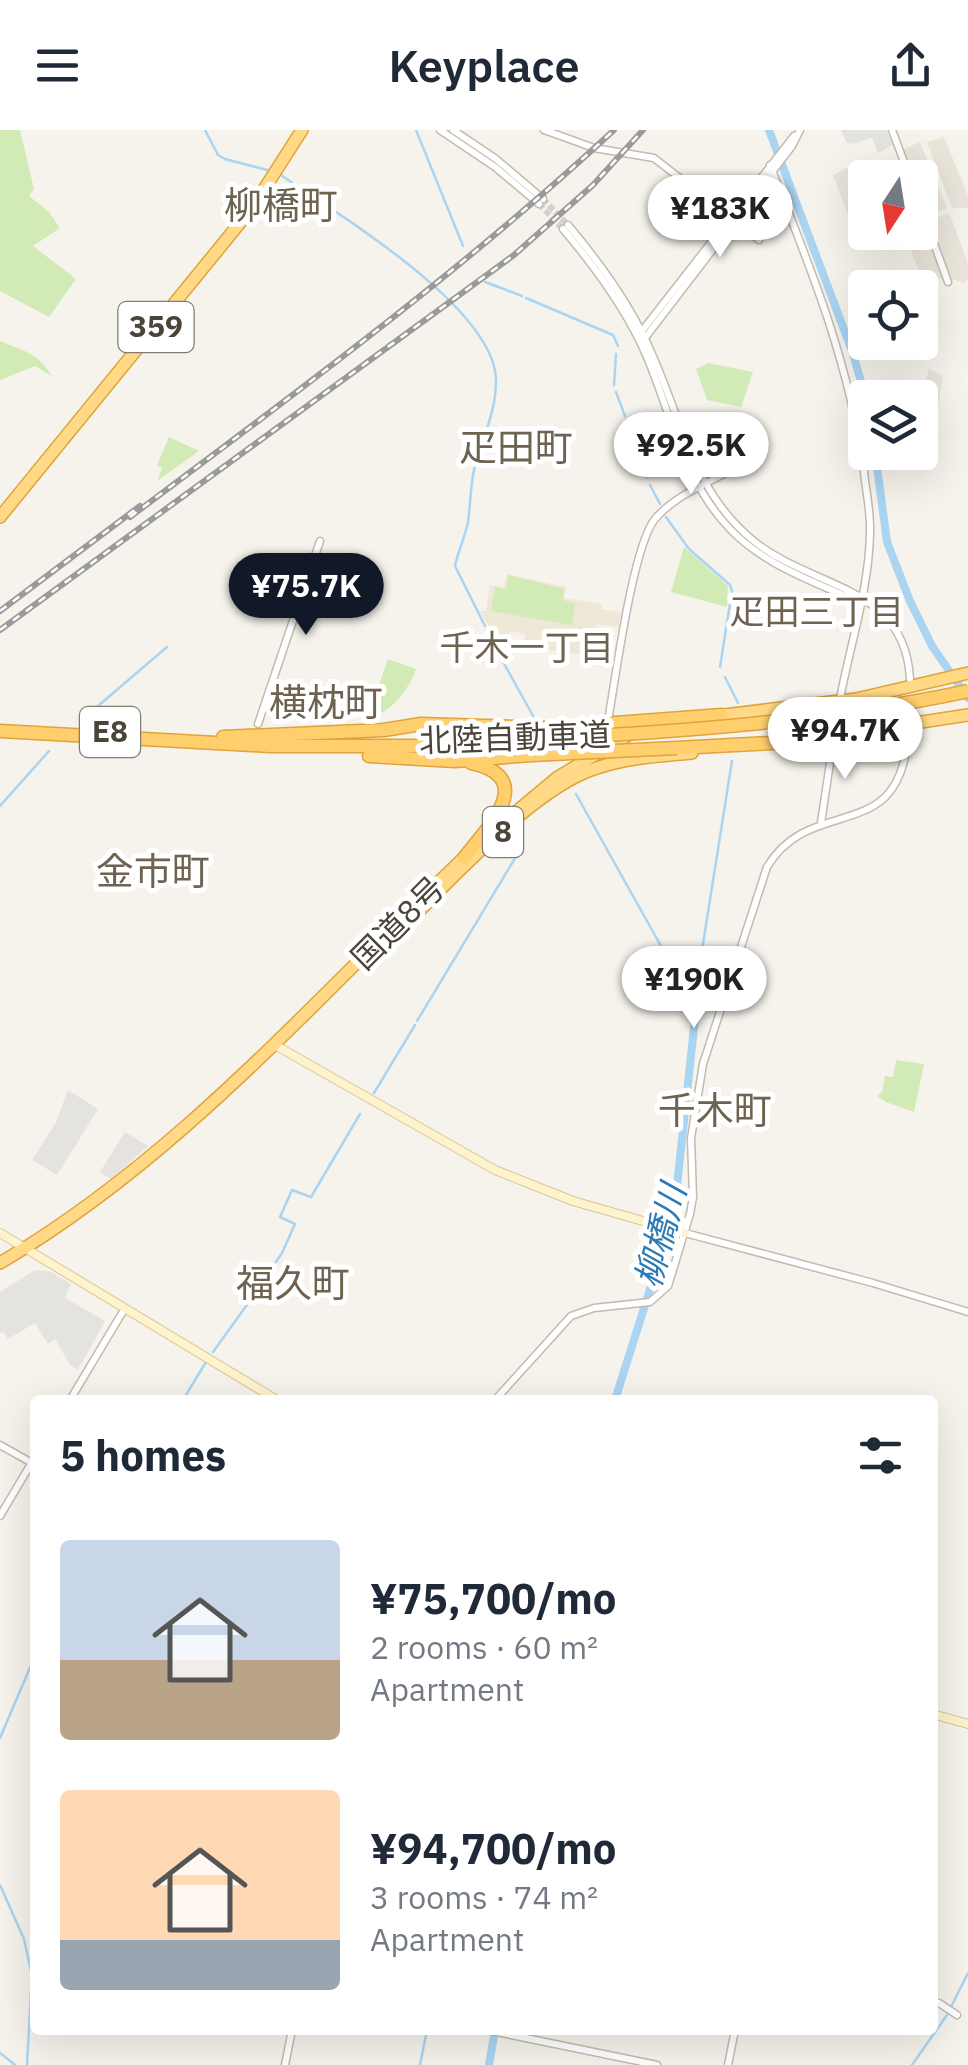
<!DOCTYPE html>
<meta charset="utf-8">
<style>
body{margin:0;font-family:"IBM Plex Sans","Noto Sans JP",sans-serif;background:#f2f2f3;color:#1f2937;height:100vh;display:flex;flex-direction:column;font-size:38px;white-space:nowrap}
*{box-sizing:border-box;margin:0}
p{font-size:32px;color:#747a83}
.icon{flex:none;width:55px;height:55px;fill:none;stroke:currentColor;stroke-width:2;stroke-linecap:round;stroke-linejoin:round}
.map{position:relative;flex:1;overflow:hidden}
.panel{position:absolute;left:30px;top:1265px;width:908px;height:640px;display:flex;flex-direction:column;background:#fff;border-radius:10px;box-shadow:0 10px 40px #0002}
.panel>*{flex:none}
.needle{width:65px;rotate:192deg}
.buttons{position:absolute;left:848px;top:30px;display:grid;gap:20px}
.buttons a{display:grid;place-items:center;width:90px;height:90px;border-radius:10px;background:#fff;box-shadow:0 10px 40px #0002;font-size:50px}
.price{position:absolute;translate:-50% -85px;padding:0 22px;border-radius:35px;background:#fff;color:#222;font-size:32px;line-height:65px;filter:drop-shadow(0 2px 5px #0008)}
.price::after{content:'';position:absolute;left:50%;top:60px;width:30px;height:22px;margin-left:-15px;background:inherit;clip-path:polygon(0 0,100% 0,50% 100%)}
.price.on{background:#111827;color:#fff}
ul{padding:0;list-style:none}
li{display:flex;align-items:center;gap:30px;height:250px;padding:0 30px}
li span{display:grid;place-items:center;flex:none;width:280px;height:200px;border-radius:10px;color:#555}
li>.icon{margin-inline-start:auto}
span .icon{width:120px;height:120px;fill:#fffc;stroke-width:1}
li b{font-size:42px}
h2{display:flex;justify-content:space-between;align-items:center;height:120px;padding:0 30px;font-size:42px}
header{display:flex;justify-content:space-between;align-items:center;height:130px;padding:0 30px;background:#fff;font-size:45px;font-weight:600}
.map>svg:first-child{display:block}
.residential{fill:#eae5da}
.education{fill:#efe8d6}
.green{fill:#d2eab5}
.parking{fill:#e5e3e0}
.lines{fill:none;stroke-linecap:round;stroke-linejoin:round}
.stream{stroke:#a9d4f2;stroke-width:2.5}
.river{stroke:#a9d4f2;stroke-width:8}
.tertiary-tunnel{stroke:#d4d0c8;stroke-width:6;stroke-dasharray:6 3;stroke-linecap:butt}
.tertiary-casing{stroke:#c2bbae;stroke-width:9}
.secondary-casing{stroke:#d6c79b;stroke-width:10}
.trunk-casing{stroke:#e0a43c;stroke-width:14}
.motorway-casing{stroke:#e0a43c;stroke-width:15}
.tertiary{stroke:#fff;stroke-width:6}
.secondary{stroke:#fff3cd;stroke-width:8}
.trunk{stroke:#ffd985;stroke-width:11}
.motorway{stroke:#ffcf6e;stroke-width:12}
.rail-casing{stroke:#9a9a9a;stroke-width:6}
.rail{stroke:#fff;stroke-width:2.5;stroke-dasharray:8;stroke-linecap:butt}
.motorway-bridge-casing{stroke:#e0a43c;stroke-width:15;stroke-linecap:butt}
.motorway-bridge{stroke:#ffcf6e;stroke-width:12}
.labels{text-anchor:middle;stroke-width:10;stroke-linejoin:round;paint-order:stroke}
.shield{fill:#fff;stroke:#817c74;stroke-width:2.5}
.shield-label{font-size:30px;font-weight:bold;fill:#4b4439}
.street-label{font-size:32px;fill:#4b4439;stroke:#fff}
.neighbourhood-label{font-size:35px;fill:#6e6250;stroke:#fff}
.water-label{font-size:35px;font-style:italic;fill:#2e7ab2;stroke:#fff}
.quarter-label{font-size:38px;fill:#6e6250;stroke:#fff}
</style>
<header><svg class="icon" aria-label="menu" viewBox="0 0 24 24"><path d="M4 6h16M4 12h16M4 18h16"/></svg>Keyplace<svg class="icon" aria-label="share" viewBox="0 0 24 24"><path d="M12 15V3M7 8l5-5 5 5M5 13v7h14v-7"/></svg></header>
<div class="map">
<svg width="968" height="1935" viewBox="0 0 968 1935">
<rect width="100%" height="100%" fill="#f6f3ec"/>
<path class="residential" d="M944 7 968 66V78H952L927 12Z
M920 12 947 78 928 87 920 69V48L912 47 902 20Z
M849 37 865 76V91L848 85 833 45Z
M946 84 950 85 968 134V150L964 153 949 148 929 92Z
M920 93 925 95 944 145 941 149 920 144 904 103 920 102Z
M929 239 943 246 939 273 925 271 938 275 935 292 920 289V268Z"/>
<path class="education" d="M507 444 566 457 564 468 602 474 601 479 621 483 618 497 597 494 590 526 524 516 525 504 509 501 507 512 498 509 495 498 488 495 480 481H486L490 455 504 457Z"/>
<path class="green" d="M0 0H20L34 59 29 66 49 82 60 98 33 116 76 149 49 187 0 161Z
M0 211C20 219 42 225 51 246L35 236 0 250Z
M708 233 753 242 741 277 707 270 696 239Z
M169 307 199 321 157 351 162 338 157 335Z
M684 417 728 456 727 477 671 462Z
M508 445 564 459 563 470 575 474 572 495 491 481 495 457 506 459Z
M388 529 416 539C410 558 389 586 368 587Z
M896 930 924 934 914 982 886 972 877 966 882 962 885 946 893 947Z"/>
<path class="parking" d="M841 0H886L893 15 878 23 872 8 851 14 846 12Z
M68 960 98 979 57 1045 32 1030 56 992Z
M125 1002 148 1016 111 1049 100 1042Z
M35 1140 49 1141 71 1154 65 1168 105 1191 78 1240 70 1235 55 1209 48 1214 35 1193 8 1209 3 1202 0 1203V1162Z"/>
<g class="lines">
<path class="stream" d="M205 0 218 25 225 29 271 41
M416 0 463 116
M281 45C337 84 496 178 496 251 496 280 484 305 476 332 470 351 471 372 468 392 465 407 458 421 455 436L485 496
M485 152 522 166
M526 168 613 205 618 216
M614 255 616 224
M616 262 625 286
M627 293 636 317
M638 324 647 347
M650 355 660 374
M666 387 689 419 730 455 732 461 720 537
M492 512 537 593
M725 547 738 573
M91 582 167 517
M576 664 695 877
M0 676 49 621
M696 879V858L732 631
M417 891 517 725
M374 963 415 895
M213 1222 249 1172 260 1142 276 1132 282 1123 295 1094 280 1087 292 1060 311 1067 360 984
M183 1270 206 1232
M0 1608 35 1526
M0 1755 24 1809 32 1845 27 1935
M0 1923 15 1935
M420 1935 427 1900
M912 1935 947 1885 968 1843"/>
<path class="river" d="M769 0 852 221 866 268
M875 322 887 412 910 471 932 516 968 568
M615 1270 665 1112 677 1056 696 879
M489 1935 495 1900"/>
<path class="tertiary-tunnel" d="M543 69 568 95
M539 74 563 99"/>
<g class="tertiary-casing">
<path id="tertiary" d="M440 0 495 37 539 74
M453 0 496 29 543 69
M544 0 594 18 654 28 759 110
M892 0 910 48
M770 35C810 136 850 234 864 342 866 362 871 383 870 403 869 459 850 515 840 569
M920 75 948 152
M568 95C600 133 631 175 651 222 682 290 693 363 755 412 814 459 905 455 910 549
M563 99C596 138 627 180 647 227 672 287 684 351 730 399 762 433 808 449 849 468H859
M642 201 794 6
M642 209 645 208 792 16 800 0
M609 585C616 545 633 416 655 389 674 366 708 353 733 339
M258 594 320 411
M821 693 834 606
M685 1103 873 1153 968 1182
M70 1270 125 1178
M495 1270 571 1186 594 1178 650 1172 668 1156 690 1084 693 1067 691 1008 703 934 767 737C812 662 902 719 908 602
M0 1315 34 1334
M0 1386 35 1327
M939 1873 957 1885
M487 1900 657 1935
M285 1935 292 1900
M728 1935 735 1900"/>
</g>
<g class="secondary-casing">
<path id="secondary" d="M275 915 495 1040 573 1071 685 1103
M0 1103 277 1270
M932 1584 968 1594"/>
</g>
<g class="trunk-casing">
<path id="trunk" d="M0 387 252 78 302 0
M716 586 856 569 968 543
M784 613 968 585
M487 706 558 647 630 604
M373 828C427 775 519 670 586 642 620 628 656 626 692 623
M0 1133C182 1026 318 865 470 722"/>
</g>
<g class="motorway-casing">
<path id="motorway" d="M0 601 270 616H527
M223 607 384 600 421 594 549 598 722 585
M677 618 790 612
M369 626 455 631 531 625
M464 728C486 699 540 648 471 633"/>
</g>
<use href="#tertiary" class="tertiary"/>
<use href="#secondary" class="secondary"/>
<use href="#trunk" class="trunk"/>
<use href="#motorway" class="motorway"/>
<g class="rail-casing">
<path id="rail" d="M130 387C296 263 462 141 614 0
M0 481 140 376
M0 500 514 125 593 55 643 0"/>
</g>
<use href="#rail" class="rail"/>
<g class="motorway-bridge-casing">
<path id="motorway-bridge" d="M523 609C673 603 821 592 968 561
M531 625 677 618"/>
</g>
<use href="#motorway-bridge" class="motorway-bridge"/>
</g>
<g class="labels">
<g class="shield">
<rect x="118.5" y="172" width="75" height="50" rx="8"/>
<rect x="80" y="577" width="60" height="50" rx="8"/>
<rect x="483" y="677" width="40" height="50" rx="8"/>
</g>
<g class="shield-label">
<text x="156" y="207">359</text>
<text x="110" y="612">E8</text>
<text x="503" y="712">8</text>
</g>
<g class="street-label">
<text transform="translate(515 608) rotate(-2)" y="11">北陸自動車道</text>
<text transform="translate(398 793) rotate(-45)" y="11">国道8号</text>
</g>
<g class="neighbourhood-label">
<text x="817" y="494">疋田三丁目</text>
<text x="527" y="530">千木一丁目</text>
</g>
<g class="water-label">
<text transform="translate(661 1106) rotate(-75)" y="12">柳橋川</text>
</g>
<g class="quarter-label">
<text x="281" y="89">柳橋町</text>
<text x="516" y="331">疋田町</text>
<text x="326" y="586">横枕町</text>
<text x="153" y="755">金市町</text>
<text x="715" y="994">千木町</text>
<text x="293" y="1167">福久町</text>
</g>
</g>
</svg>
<div class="buttons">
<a><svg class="needle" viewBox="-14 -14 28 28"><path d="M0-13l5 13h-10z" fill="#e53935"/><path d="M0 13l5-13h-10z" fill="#747a83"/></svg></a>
<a><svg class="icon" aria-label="locate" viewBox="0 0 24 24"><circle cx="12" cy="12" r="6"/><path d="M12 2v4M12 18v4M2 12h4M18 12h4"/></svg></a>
<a><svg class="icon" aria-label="layers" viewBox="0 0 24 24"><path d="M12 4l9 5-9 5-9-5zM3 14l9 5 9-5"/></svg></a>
</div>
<b class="price" style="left:720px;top:130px">¥183K</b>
<b class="price" style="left:691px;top:367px">¥92.5K</b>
<b class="price on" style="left:306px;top:508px">¥75.7K</b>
<b class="price" style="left:845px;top:652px">¥94.7K</b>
<b class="price" style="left:694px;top:901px">¥190K</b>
<section class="panel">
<h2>5 homes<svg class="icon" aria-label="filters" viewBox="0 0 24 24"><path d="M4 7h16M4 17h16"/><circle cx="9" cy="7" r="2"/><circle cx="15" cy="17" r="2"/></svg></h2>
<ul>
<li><span style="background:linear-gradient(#c9d6e8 60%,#b9a48a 0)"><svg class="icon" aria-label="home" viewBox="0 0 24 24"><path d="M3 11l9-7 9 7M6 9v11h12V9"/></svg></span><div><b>¥75,700/mo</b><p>2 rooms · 60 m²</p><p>Apartment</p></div></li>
<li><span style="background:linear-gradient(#ffd9b3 75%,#9aa5b1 0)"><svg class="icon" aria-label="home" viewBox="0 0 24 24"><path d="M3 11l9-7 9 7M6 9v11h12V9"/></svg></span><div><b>¥94,700/mo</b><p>3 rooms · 74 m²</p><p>Apartment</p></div></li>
</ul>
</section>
</div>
